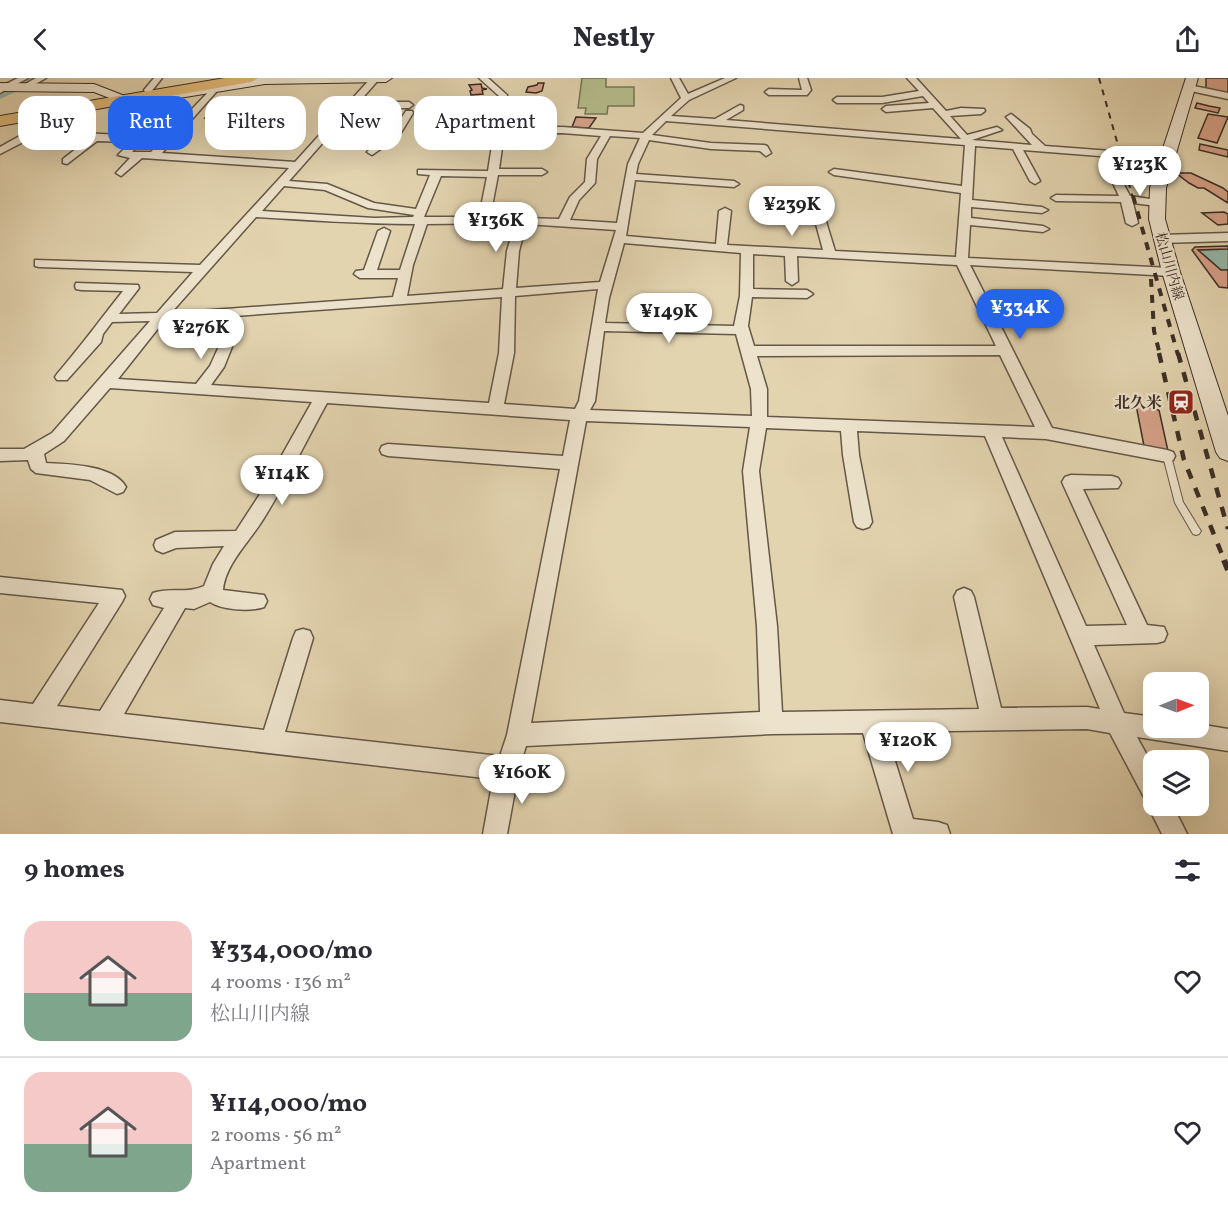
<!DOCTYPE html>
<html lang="en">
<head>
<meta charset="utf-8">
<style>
  body { margin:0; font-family:Vollkorn,"Noto Serif JP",serif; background:#f7f7f7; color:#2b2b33; height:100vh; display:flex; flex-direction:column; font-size:22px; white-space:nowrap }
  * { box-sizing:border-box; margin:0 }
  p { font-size:20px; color:#7c7c81 }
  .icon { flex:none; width:33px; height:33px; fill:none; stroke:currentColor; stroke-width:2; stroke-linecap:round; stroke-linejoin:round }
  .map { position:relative; height:756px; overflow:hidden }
  .sheet { display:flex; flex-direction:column; background:#fff; flex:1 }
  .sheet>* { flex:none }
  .top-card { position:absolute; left:18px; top:18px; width:600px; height:54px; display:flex; gap:12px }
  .needle { width:39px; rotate:89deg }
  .fabs { position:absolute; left:1143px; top:594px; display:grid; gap:12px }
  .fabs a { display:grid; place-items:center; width:66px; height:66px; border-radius:12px; background:#fff; box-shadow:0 6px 24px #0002; font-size:30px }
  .price { position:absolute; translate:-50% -51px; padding:0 14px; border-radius:21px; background:#fff; color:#222; font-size:20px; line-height:39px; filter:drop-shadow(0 2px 3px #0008) }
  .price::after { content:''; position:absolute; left:50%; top:36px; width:18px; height:14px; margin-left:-9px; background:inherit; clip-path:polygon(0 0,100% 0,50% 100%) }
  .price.selected { background:#2563eb; color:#fff }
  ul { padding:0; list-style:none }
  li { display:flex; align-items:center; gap:18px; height:150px; padding:0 24px }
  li+li { border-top:2px solid #e1e1e2 }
  li span { display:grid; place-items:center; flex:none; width:168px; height:120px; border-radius:18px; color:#555 }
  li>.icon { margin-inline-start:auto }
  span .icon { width:72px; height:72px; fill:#fffc; stroke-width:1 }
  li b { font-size:26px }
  h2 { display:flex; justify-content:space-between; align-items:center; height:72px; padding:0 24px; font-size:26px }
  .chip { padding:0 21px; border-radius:18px; background:#fff; box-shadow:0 6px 24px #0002; font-size:21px; line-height:54px }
  .chip.selected { background:#2563eb; color:#fff }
  header { display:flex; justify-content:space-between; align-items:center; height:78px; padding:0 24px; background:#fff; font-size:27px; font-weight:800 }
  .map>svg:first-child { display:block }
  .green { fill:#b4bc8b; stroke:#777558; stroke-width:1.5 }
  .water { fill:#95b8a9; stroke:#718174; stroke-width:1.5 }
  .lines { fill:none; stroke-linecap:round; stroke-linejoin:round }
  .river { fill:#95b8a9; fill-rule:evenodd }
  .building { fill:#d7a189; stroke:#3a2e25; stroke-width:1.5 }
  .lane-casing { stroke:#645848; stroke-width:2 }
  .street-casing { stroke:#645848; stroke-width:3 }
  .secondary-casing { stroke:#3a2e25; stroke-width:2 }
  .highway-casing { stroke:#3a2e25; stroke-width:2 }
  .lane { fill:#ede3cc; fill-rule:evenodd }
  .street { fill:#ede3cc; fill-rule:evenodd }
  .secondary { fill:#ede3cc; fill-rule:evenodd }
  .highway { fill:#e2ba78; fill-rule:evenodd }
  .rail-far3 { stroke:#3a2e25; stroke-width:2; stroke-dasharray:6 6; stroke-linecap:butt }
  .rail-far2 { stroke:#3a2e25; stroke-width:4; stroke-dasharray:8 8; stroke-linecap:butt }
  .rail-far1 { stroke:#3a2e25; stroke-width:4.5; stroke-dasharray:10 10; stroke-linecap:butt }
  .rail { stroke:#3a2e25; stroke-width:6; stroke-dasharray:14 14; stroke-linecap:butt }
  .labels { text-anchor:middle; stroke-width:4.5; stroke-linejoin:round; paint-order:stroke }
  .far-street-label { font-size:14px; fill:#3a2e25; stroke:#ede3cc }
  .poi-label { font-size:16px; font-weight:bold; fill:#3a2e25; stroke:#ede3cc; text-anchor:end }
</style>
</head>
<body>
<header><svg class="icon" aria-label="back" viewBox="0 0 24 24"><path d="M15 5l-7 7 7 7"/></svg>Nestly<svg class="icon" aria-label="share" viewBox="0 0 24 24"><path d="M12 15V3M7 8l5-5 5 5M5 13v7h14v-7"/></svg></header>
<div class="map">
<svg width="1228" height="756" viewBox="0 0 1228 756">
  <rect width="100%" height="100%" fill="#e3d4b0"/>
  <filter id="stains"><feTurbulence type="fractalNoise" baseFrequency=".00333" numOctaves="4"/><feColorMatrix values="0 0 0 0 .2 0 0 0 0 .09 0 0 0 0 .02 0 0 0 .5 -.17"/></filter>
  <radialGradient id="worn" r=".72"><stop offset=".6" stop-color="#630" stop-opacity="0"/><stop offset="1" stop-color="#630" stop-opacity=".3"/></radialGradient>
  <path class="green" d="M 582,0 L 606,0 L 606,9 L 634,9 L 634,28 L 608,28 L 607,36 L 585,36 L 586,30 L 578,30 Z"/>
  <path class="water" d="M 1228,171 L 1228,192 L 1221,192 L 1198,172 Z"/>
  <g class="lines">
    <path class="river" d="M 19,0 L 41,0 L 38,4 L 0,21 L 0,9 Z"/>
  </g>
  <path class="building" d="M 1206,0 L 1228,0 L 1228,15 L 1206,11 Z
    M 538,5 L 544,5 L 542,13 L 536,15 L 526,14 L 528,9 L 537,7 Z
    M 481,6 L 482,10 L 487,11 L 482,12 L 483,16 L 471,17 L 470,13 L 472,12 L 469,7 Z
    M 239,23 L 271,26 L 260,39 L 205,40 L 217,26 L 236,26 Z
    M 1197,25 L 1209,28 L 1220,30 L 1218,35 L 1195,30 Z
    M 492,29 L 494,35 L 491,35 L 491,41 L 475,41 L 476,30 Z
    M 1208,36 L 1228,39 L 1217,65 L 1198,60 Z
    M 535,37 L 550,38 L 547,48 L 531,48 Z
    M 576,39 L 596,40 L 589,50 L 572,49 Z
    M 524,41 L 523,50 L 509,50 L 510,42 Z
    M 1200,66 L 1228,72 L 1228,79 L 1199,72 Z
    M 1176,95 L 1191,95 L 1223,110 L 1228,114 L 1228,125 L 1204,110 L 1198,110 L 1189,105 Z
    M 1224,134 L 1228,136 L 1228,146 L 1218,147 L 1202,135 Z
    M 1228,168 L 1228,171 L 1198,172 L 1221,192 L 1228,192 L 1228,210 L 1219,209 L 1192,172 L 1195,169 Z
    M 1136,327 L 1159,332 L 1168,373 L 1144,368 Z"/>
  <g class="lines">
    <defs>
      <path id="lane" d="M 1167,375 L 1171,378 L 1183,424 L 1199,450 L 1201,453 L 1199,456 L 1196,457 L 1193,456 L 1175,425 L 1163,378 Z"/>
      <path id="street" d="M 18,0 L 28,0 L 0,15 L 0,9 Z
        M 36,0 L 46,0 L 27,11 L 20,9 Z
        M 154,0 L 162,0 L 151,14 L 145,14 L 144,12 Z
        M 371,0 L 380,0 L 359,24 L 409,24 L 413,27 L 409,30 L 354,30 L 339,46 L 396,48 L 406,33 L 412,33 L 413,35 L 399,58 L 372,77 L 367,74 L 369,72 L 393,54 L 334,52 L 289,103 L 327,106 L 374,125 L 416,131 L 430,97 L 418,96 L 418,92 L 488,93 L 498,29 L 439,31 L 435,28 L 439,25 L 498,23 L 499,18 L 479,0 L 488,0 L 507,17 L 505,50 L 562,49 L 643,55 L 681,20 L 671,0 L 679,0 L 688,16 L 725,0 L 736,0 L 689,22 L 671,38 L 715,41 L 740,27 L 743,28 L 743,32 L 726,42 L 961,61 L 933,30 L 886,34 L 882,31 L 886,28 L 929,25 L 923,18 L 882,25 L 837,25 L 833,22 L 837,19 L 882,19 L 919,13 L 907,0 L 916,0 L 946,33 L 961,30 L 984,31 L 985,33 L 981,36 L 950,38 L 967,57 L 997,49 L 1002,52 L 972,62 L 1032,67 L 1008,41 L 1006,39 L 1011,36 L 1030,51 L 1032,56 L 1045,68 L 1138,75 L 1170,81 L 1171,83 L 1166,86 L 1138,81 L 1023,72 L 1040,103 L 1035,106 L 1030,103 L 1013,71 L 975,68 L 972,122 L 1042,129 L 1048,132 L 1042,135 L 971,129 L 971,140 L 1043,148 L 1049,151 L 1043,154 L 970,147 L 968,180 L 1171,190 L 1177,194 L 1171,198 L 970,187 L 1052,350 L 1167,372 L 1173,374 L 1175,378 L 1173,382 L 1167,384 L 1046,361 L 1002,359 L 1086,548 L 1127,547 L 1062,404 L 1065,399 L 1071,397 L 1112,398 L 1118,400 L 1121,405 L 1118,410 L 1083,411 L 1147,547 L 1164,549 L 1167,556 L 1164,563 L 1157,565 L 1094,567 L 1124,635 L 1154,639 L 1154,650 L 1198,650 L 1198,646 L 1228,651 L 1228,673 L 1137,659 L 1154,690 L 1154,728 L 1173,728 L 1187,756 L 1162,756 L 1148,728 L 1149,725 L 1146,723 L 1110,655 L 1087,651 L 886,654 L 913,741 L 938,744 L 947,747 L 950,756 L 893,756 L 863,655 L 772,656 L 526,668 L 519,691 L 507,756 L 483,756 L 493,701 L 0,644 L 0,622 L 33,626 L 99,525 L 0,515 L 0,499 L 122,512 L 125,518 L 122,524 L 57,628 L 100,633 L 164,530 L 153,527 L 150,521 L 153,515 C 170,509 187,516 204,508 L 213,486 L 224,468 L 176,470 L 163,475 L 156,472 L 154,467 L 156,462 L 175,454 L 236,453 L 260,416 L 312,324 L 110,310 L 64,363 L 44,376 L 46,385 C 68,386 114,387 126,409 L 123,414 L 117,416 L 90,402 L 36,395 L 31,391 L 28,382 L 0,383 L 0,371 L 24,371 L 52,355 L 150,243 L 112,244 L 103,256 L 101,264 L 67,302 L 57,302 L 55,299 L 57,296 C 81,268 100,242 123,213 L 81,212 L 76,211 L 75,208 L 76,205 L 138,207 L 139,210 L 119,236 L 157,235 L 193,194 L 39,189 L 35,188 L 35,182 L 200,187 L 289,90 L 142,80 L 121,98 L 116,95 L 130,80 L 118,77 L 131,64 L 97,63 L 67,86 L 63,85 L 63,81 L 86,63 L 35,58 L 0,76 L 0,69 L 77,26 L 81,29 L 80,31 L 46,53 L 139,58 L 144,61 L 132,74 L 151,74 L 214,8 L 217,9 L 217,13 L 162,75 L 295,84 ZM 666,43 L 965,67 L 962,108 L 834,91 L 829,94 L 834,97 L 961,115 L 956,179 L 835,173 L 824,137 L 820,136 L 814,139 L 775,136 L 769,139 L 775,142 L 816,146 L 823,172 L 727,167 L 731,133 L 725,130 L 719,133 L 716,166 L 626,158 L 635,102 L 734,109 L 739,106 L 734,103 L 636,96 L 638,86 L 649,62 L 711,71 L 760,73 L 766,78 L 771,75 L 767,68 L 764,67 L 711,65 L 652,57 ZM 562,55 L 601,58 L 587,81 L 585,104 L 570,119 L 559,141 L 490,139 L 498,97 L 542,97 L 547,94 L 542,91 L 499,91 L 504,56 ZM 610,58 L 640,60 L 628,86 L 617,145 L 570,142 L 579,122 L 595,105 L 597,81 ZM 441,98 L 487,99 L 479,139 L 424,139 ZM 284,108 L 325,112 L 368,130 L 414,137 L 413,139 L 374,140 L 262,133 ZM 256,139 C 309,142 362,146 415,146 L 400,192 L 377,192 L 390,153 L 384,150 L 378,153 L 364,192 L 356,193 L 354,196 L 360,200 L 398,200 L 393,219 L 171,235 ZM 515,145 L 507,173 L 503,211 L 407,218 L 413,187 L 427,146 ZM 526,146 L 616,152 L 600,204 L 516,210 L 519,173 ZM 624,165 L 741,175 L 740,218 L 734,248 L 605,245 L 609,220 ZM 753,176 L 785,178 L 786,203 L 792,207 L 798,203 L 797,178 L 957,187 L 996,268 L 754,268 L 748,248 L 752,219 L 807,220 L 813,216 L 807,212 L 753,211 ZM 598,211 L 579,323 L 575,331 L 504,326 L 514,275 L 515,218 ZM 502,219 L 499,275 L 489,325 L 211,307 L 224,289 L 232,269 L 225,265 L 220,266 L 210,288 L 196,306 L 118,301 L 164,243 ZM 604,253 L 736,256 L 751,311 L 752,338 L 590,332 L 595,323 ZM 1000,277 L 1035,349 L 767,339 L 767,311 L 757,278 ZM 327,325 L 570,342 L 563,378 L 388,366 L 382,368 L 380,372 L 382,376 L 388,378 L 560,391 L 507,657 L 500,678 L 285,654 L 313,560 L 310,553 L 303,551 L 296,553 L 293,560 L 264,652 L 124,636 L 185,530 L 194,531 L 210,524 C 222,532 250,534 264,529 L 267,523 L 264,517 L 223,512 C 225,486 251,462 264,440 C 287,403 306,363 327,325 ZM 586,343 L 750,349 L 743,393 L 757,548 L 760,634 L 531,645 ZM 766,350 L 841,353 L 843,377 L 854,444 L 857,449 L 863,451 L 869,449 L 872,444 L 859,377 L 857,353 L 985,358 L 1100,631 L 1087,629 L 1001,630 L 974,519 L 971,513 L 964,510 L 957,513 L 954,519 L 979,631 L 782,634 L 777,548 L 759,393 Z
        M 799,0 L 807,0 L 811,12 L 807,17 L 769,17 L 765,14 L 769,11 L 802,12 Z
        M 1189,7 L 1228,15 L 1228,21 L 1186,12 L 1185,10 Z
        M 1118,102 L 1122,103 L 1130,118 L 1157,122 L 1162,125 L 1157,128 L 1133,125 L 1138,145 L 1132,148 L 1126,145 L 1121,124 L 1056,123 L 1051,120 L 1056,117 L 1119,118 L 1113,105 Z
        M 1228,155 L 1228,163 L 1161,165 L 1155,161 L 1161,157 Z"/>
      <path id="secondary" d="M 255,0 L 392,0 L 386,4 L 265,6 L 130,28 L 94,14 L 0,13 L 0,5 L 94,6 L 130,20 Z
        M 1186,0 L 1198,0 L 1166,110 L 1165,141 L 1180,194 L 1228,338 L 1228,383 L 1220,380 L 1216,374 L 1162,194 L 1149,141 L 1150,110 Z"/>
      <path id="highway" d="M 225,0 L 258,0 L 251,4 L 0,48 L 0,38 Z"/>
    </defs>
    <use href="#lane" class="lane-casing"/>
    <use href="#street" class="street-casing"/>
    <use href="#secondary" class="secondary-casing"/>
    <use href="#highway" class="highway-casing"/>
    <use href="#lane" class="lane"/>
    <use href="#street" class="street"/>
    <use href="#secondary" class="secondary"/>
    <use href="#highway" class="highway"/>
    <path class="rail-far3" d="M 1099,0 L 1133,120"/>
    <path class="rail-far2" d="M 1133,118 L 1178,277
      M 1151,201 L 1154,253 L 1160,277"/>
    <path class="rail-far1" d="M 1159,275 L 1184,382 L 1225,484
      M 1178,275 L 1228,451"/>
    <path class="rail" d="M 1224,482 L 1228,492"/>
  </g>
  <defs>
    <symbol id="station-square" viewBox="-11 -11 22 22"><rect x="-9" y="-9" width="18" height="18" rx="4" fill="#8f2418" stroke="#ede3cc"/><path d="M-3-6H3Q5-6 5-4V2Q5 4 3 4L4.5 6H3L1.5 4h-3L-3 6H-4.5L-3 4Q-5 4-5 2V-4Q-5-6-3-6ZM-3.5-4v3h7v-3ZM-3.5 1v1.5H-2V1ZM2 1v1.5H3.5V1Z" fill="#fff"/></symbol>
  </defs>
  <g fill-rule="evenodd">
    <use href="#station-square" x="1166" y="309" width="30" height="30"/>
  </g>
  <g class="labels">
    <g class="far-street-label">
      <text transform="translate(1170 188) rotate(74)" y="5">松山川内線</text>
    </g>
    <g class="poi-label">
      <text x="1162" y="330">北久米</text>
    </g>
  </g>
  <rect width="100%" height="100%" filter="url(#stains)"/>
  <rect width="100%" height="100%" fill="url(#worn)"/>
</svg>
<div class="fabs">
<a><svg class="needle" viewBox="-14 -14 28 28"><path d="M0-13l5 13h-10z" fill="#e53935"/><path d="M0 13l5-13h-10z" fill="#7c7c81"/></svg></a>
<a><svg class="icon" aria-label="layers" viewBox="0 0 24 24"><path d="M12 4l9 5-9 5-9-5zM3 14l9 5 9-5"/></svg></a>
</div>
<b class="price" style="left:1140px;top:119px">¥123K</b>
<b class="price" style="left:792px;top:159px">¥239K</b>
<b class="price" style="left:496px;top:175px">¥136K</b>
<b class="price selected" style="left:1020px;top:262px">¥334K</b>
<b class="price" style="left:669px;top:266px">¥149K</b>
<b class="price" style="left:201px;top:282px">¥276K</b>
<b class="price" style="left:282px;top:428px">¥114K</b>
<b class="price" style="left:908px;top:695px">¥120K</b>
<b class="price" style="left:522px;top:727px">¥160K</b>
<div class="top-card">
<a class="chip">Buy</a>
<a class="chip selected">Rent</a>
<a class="chip">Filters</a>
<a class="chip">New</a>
<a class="chip">Apartment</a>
</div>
</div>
<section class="sheet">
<h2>9 homes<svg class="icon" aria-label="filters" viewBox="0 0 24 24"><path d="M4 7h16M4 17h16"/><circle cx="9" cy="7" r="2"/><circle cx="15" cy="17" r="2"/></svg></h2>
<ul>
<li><span style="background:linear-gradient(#f6c9c9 60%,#7fa58c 0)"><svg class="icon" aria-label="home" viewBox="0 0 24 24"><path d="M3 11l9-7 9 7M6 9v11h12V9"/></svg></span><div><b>¥334,000/mo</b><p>4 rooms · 136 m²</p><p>松山川内線</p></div><svg class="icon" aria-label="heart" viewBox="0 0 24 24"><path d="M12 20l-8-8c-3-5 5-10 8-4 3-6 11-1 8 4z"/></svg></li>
<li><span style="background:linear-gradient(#f6c9c9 60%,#7fa58c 0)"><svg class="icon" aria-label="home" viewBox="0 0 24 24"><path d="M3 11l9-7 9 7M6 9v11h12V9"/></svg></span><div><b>¥114,000/mo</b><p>2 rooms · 56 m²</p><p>Apartment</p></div><svg class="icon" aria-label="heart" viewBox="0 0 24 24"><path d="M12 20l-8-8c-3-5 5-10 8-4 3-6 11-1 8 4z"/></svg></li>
</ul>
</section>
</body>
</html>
